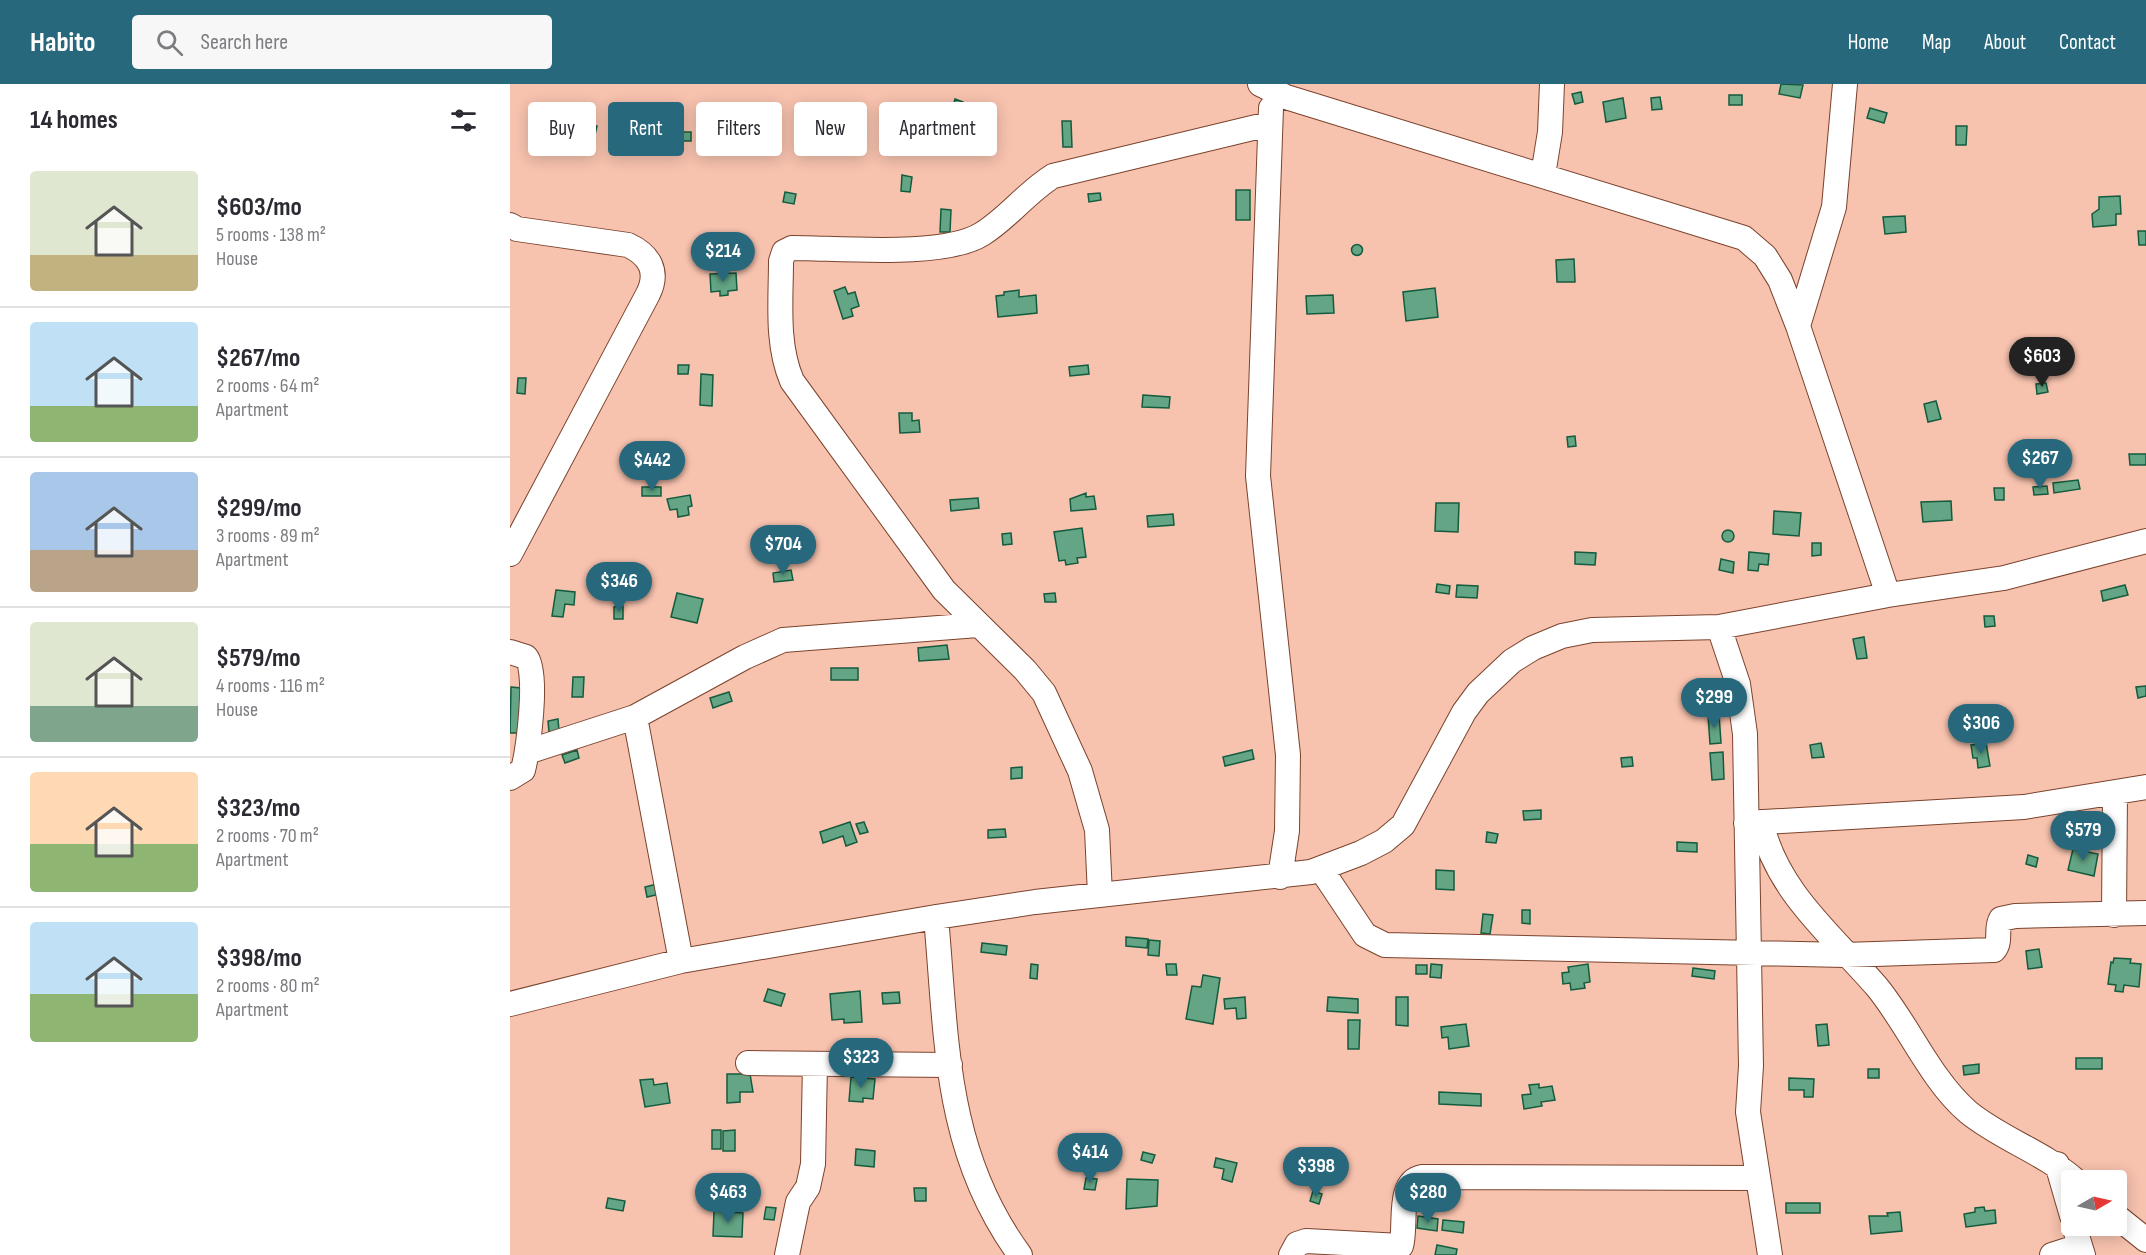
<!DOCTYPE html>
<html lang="en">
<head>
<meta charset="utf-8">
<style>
  body { margin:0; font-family:"Sofia Sans Condensed",sans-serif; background:#f7f7f7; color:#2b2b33; height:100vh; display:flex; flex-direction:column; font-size:22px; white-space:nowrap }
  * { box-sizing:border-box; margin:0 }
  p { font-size:20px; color:#7c7c81 }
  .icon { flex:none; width:33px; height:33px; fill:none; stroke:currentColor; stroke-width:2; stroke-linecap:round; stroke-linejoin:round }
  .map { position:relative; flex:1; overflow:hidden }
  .sheet { display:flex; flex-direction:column; background:#fff; width:510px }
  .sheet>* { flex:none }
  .hud { position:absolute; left:18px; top:18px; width:570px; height:54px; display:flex; gap:12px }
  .needle { width:39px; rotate:81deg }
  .controls { position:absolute; left:1551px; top:1086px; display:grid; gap:12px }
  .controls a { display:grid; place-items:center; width:66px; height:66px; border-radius:6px; background:#fff; box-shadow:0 3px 15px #0003; font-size:30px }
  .price { position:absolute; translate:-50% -51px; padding:0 14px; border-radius:21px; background:#27687c; color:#fff; font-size:20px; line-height:39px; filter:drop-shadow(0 2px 3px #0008) }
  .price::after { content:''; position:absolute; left:50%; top:36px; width:18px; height:14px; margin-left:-9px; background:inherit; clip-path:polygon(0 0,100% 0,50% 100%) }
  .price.active { background:#222; color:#fff }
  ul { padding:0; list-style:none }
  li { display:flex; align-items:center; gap:18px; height:150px; padding:0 30px }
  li+li { border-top:2px solid #e1e1e2 }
  li span { display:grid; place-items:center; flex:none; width:168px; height:120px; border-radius:6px; color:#555 }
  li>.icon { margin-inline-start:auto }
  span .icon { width:72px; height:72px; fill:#fffc; stroke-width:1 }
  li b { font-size:26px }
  h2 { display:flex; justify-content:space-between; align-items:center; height:72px; padding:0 30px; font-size:26px }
  .tag { padding:0 21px; border-radius:6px; background:#fff; box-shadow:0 3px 15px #0003; font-size:21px; line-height:54px }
  .tag.active { background:#27687c; color:#fff }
  header { display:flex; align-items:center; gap:36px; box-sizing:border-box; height:84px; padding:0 30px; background:#27687c; color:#fff }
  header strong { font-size:28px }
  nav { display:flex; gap:33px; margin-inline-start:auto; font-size:21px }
  .search { width:420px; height:54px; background:#f7f7f7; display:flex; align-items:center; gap:15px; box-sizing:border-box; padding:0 21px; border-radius:6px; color:#7c7c81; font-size:22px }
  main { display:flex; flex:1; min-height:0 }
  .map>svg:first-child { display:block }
  .building { fill:#63a584; stroke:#145c3f; stroke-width:1.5 }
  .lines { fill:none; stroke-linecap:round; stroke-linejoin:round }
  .minor-casing { stroke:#7b432d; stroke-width:26 }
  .minor { stroke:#fff; stroke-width:24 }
</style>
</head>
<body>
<header>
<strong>Habito</strong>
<div class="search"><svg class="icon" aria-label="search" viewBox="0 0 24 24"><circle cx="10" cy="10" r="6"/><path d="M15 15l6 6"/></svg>Search here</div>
<nav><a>Home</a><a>Map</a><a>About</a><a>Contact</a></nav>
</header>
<main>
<section class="sheet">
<h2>14 homes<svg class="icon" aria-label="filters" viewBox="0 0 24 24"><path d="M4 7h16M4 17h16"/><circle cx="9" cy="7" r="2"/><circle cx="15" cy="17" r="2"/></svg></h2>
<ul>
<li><span style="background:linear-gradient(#dfe7d0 70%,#c2b280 0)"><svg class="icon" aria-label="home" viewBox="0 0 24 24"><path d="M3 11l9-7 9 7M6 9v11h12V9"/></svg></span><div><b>$603/mo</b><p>5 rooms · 138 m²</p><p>House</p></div></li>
<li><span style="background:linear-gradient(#bfe0f5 70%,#8fb573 0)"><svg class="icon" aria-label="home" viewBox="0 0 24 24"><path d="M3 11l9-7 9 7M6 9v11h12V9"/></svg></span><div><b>$267/mo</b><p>2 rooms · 64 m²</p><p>Apartment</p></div></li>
<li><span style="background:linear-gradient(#a9c7e8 65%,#b9a48a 0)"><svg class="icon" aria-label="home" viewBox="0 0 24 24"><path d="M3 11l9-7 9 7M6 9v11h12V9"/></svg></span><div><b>$299/mo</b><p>3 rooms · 89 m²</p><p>Apartment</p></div></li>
<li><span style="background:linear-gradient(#dfe7d0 70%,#7fa58c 0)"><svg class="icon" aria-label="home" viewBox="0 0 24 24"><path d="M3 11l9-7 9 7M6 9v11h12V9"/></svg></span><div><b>$579/mo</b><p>4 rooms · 116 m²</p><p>House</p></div></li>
<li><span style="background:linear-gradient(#ffd9b3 60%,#8fb573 0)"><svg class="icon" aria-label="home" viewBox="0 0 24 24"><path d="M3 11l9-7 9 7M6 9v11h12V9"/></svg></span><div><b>$323/mo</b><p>2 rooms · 70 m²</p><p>Apartment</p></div></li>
<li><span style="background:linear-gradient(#bfe0f5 60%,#8fb573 0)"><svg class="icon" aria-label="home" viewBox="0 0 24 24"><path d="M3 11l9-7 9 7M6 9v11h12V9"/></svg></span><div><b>$398/mo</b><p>2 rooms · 80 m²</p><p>Apartment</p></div></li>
</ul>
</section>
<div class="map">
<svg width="1636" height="1171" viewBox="0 0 1636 1171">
  <rect width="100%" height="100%" fill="#f7c2ae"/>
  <path class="building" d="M 1271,0 L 1293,1 L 1290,14 L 1269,10 Z
    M 1071,8 L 1073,18 L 1065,20 L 1062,10 Z
    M 1219,11 L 1232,11 L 1232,21 L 1219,21 Z
    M 1150,13 L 1152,25 L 1142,26 L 1141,14 Z
    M 1113,14 L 1116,34 L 1096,38 L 1093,18 Z
    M 445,15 L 453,18 L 449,32 L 441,30 Z
    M 1360,24 L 1377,29 L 1374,39 L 1357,34 Z
    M 552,37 L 561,37 L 562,63 L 553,63 Z
    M 70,38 L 87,42 L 85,51 L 67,47 Z
    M 1446,42 L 1457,42 L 1456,61 L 1446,61 Z
    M 169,48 L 181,48 L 181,57 L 169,57 Z
    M 392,91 L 402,93 L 400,108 L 391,107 Z
    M 726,106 L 740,106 L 740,136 L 726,136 Z
    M 275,108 L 286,110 L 284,120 L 273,118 Z
    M 590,109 L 591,116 L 579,118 L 578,110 Z
    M 1610,112 L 1611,130 L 1606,130 L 1606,141 L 1583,143 L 1582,130 L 1589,125 L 1589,113 Z
    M 431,125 L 441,126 L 440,148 L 430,148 Z
    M 1395,132 L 1396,148 L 1375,150 L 1373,133 Z
    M 1628,147 L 1636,147 L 1636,161 L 1629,161 Z
    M841.5 166a5.5 5.5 0 1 1 11 0a5.5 5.5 0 1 1-11 0Z
    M 1064,175 L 1065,198 L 1047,198 L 1046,176 Z
    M 226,189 L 227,206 L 218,207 L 218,211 L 210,212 L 210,207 L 201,208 L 200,190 Z
    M 335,203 L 338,210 L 345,208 L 349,222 L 341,225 L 343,232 L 333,235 L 324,207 Z
    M 925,204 L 928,233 L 896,237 L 893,208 Z
    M 509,206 L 509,213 L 526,211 L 527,229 L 488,233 L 486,212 L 494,211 L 494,208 Z
    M 823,211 L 824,229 L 797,230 L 796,212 Z
    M 168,281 L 179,281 L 178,290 L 168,290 Z
    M 578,281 L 579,290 L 560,292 L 559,283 Z
    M 191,290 L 203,291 L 202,322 L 190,321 Z
    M 8,294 L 16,294 L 15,310 L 7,309 Z
    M 1536,299 L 1538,308 L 1527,310 L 1526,300 Z
    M 633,311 L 660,313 L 659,324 L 632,323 Z
    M 1426,317 L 1431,335 L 1418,338 L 1414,320 Z
    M 389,329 L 402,329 L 402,337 L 409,336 L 410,348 L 390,349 Z
    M 1065,352 L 1066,362 L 1058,363 L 1057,353 Z
    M 1619,370 L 1636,370 L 1636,381 L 1620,381 Z
    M 1568,396 L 1570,405 L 1544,409 L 1543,399 Z
    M 1537,402 L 1538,410 L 1524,411 L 1523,403 Z
    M 132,403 L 151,403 L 151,412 L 132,412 Z
    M 1484,404 L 1494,404 L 1494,416 L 1485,416 Z
    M 576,409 L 576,413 L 584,412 L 586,425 L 561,427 L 560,415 Z
    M 180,411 L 182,422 L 178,423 L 179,431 L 168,433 L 167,425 L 160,426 L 157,415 Z
    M 468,414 L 469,424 L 441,427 L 440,416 Z
    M 1441,417 L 1442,436 L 1413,438 L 1411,418 Z
    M 926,419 L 949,419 L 948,448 L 925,447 Z
    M 1264,427 L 1291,429 L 1289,452 L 1263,450 Z
    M 663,430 L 664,441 L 638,443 L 637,432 Z
    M 572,444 L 576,473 L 567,474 L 568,479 L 556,481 L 555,476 L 549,477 L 544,448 Z
    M1212 452a6 6 0 1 1 12 0a6 6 0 1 1-12 0Z
    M 501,449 L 502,460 L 493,461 L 492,450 Z
    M 1302,459 L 1311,459 L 1311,471 L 1302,472 Z
    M 1065,468 L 1086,469 L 1085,481 L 1065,480 Z
    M 1239,468 L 1259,470 L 1258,481 L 1249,480 L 1248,487 L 1238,486 Z
    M 1211,475 L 1224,478 L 1223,489 L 1209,486 Z
    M 281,486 L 283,496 L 264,498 L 263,489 Z
    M 927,500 L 940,502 L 939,510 L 926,508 Z
    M 947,501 L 968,502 L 967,514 L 946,513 Z
    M 1615,501 L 1618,511 L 1593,517 L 1591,507 Z
    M 46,506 L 65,508 L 64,521 L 55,520 L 53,533 L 42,532 Z
    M 167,509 L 193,515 L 187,539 L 161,533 Z
    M 545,509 L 546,518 L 535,518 L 534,510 Z
    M 113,522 L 113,535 L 104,535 L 104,523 Z
    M 1474,532 L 1484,532 L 1485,542 L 1475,543 Z
    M 1354,553 L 1357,574 L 1347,575 L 1343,555 Z
    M 437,561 L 439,575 L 409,577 L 408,564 Z
    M 321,584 L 348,584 L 348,596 L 321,596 Z
    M 63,593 L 74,593 L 73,613 L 62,613 Z
    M 1636,602 L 1636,612 L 1628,614 L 1626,603 Z
    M 1,603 L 11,604 L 8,649 L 0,649 Z
    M 219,608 L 222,617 L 203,624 L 200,614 Z
    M 1209,630 L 1211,659 L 1200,660 L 1198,631 Z
    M 48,635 L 49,647 L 39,648 L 38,637 Z
    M 1311,659 L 1314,673 L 1302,674 L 1300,661 Z
    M 1476,659 L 1480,682 L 1468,684 L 1467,674 L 1463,674 L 1461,661 Z
    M 67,666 L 69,674 L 55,679 L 52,671 Z
    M 742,666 L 744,675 L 715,682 L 713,673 Z
    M 1213,668 L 1214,695 L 1202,696 L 1200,669 Z
    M 1122,673 L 1123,682 L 1112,683 L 1111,674 Z
    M 512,683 L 512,694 L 501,695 L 501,684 Z
    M 1031,726 L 1031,735 L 1014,736 L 1013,727 Z
    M 340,738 L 347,758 L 336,762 L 333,752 L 313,759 L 310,748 Z
    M 354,738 L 358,748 L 350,750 L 346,740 Z
    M 495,745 L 496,753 L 478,754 L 478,746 Z
    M 977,748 L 988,750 L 986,759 L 976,758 Z
    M 1167,758 L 1187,759 L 1187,768 L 1167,767 Z
    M 1563,765 L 1588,770 L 1584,792 L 1558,786 Z
    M 1518,771 L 1528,774 L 1526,783 L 1516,780 Z
    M 926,786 L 944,787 L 944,806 L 926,805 Z
    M 147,800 L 150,810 L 137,813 L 135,803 Z
    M 1012,826 L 1020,826 L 1020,840 L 1012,839 Z
    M 973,830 L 983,831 L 980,850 L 971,849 Z
    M 616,853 L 638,855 L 637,864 L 616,862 Z
    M 639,856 L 650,857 L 649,872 L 638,871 Z
    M 472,859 L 497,862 L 496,871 L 471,868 Z
    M 1529,865 L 1532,883 L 1518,885 L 1516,867 Z
    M 1604,874 L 1621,875 L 1620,879 L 1631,880 L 1629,903 L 1614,901 L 1613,908 L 1605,907 L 1606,901 L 1598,900 L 1601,878 L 1603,879 Z
    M 521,880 L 528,881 L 527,895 L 520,894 Z
    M 656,880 L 666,880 L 667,891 L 657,891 Z
    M 921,880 L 932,881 L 931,894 L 920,893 Z
    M 1078,880 L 1080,898 L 1074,899 L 1075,904 L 1061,906 L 1060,899 L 1053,900 L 1052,889 L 1059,888 L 1058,883 Z
    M 906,881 L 917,881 L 917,890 L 906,890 Z
    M 1183,884 L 1205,887 L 1204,895 L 1182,892 Z
    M 693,891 L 710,894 L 703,940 L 676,935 L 682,902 L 691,903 Z
    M 258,905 L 275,910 L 271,922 L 254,917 Z
    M 350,907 L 352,938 L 334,939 L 334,935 L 322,936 L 320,910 Z
    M 389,908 L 390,919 L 373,920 L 372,909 Z
    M 735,913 L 736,934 L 727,935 L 726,924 L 715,925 L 714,915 Z
    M 818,913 L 848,915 L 848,929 L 817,927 Z
    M 886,913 L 898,913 L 898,942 L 886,941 Z
    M 838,936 L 850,936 L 849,965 L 838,965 Z
    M 956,940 L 959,962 L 939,965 L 938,953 L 932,954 L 931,943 Z
    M 1317,940 L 1319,961 L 1308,962 L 1306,941 Z
    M 1566,974 L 1592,974 L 1592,985 L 1566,985 Z
    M 1469,980 L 1469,989 L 1454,991 L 1453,982 Z
    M 1358,985 L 1369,985 L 1369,994 L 1358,994 Z
    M 217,990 L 240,990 L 243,1008 L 230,1008 L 230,1018 L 217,1019 Z
    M 341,993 L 365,995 L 363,1015 L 353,1014 L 353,1018 L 339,1017 Z
    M 1279,994 L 1304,995 L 1303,1013 L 1294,1013 L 1294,1006 L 1279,1006 Z
    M 143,995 L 144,1001 L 157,999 L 160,1019 L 135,1023 L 130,996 Z
    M 1029,1000 L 1029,1004 L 1042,1002 L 1045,1016 L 1031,1018 L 1032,1022 L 1014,1025 L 1012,1011 L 1021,1010 L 1019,1001 Z
    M 929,1008 L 971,1010 L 971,1022 L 929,1020 Z
    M 202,1046 L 211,1046 L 211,1065 L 202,1065 Z
    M 225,1046 L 225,1067 L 213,1067 L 213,1047 Z
    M 346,1065 L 365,1067 L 364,1083 L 345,1081 Z
    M 633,1068 L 645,1071 L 642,1079 L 631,1076 Z
    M 706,1074 L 727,1079 L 722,1098 L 712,1095 L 714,1085 L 704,1083 Z
    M 576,1094 L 587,1095 L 585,1106 L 574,1105 Z
    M 617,1095 L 648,1096 L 647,1122 L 616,1125 Z
    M 404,1104 L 416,1104 L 416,1117 L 405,1117 Z
    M 803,1107 L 812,1110 L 809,1120 L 800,1117 Z
    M 98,1114 L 115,1117 L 113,1127 L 96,1124 Z
    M 1276,1119 L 1310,1119 L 1310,1129 L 1276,1129 Z
    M 256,1123 L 266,1124 L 264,1136 L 254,1135 Z
    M 1474,1123 L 1475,1127 L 1485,1126 L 1486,1139 L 1456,1143 L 1454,1130 L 1465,1128 L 1465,1124 Z
    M 204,1127 L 233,1129 L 232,1153 L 203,1152 Z
    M 1390,1128 L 1392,1147 L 1361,1150 L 1359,1132 L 1378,1132 L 1377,1129 Z
    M 908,1132 L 928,1135 L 927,1147 L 907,1144 Z
    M 933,1136 L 954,1138 L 953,1149 L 932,1146 Z
    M 927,1161 L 947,1165 L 946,1171 L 925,1171 Z"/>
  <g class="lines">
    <defs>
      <path id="minor" d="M 761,24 L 748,392 L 778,671 L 777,747 L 770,793
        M 1033,91 L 1040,48 L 1042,0
        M 0,141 L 7,145 L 118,161 C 140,171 149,188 138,210 L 0,470
        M 1288,242 L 1324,123 L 1335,0
        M 1378,511 L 1494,494 L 1636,457
        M 1209,543 L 1228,600 L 1235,650 L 1241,982 L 1238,1028 L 1260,1171
        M 0,568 L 16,573 C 29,588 18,666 13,686 L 0,694
        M 125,633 L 171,877
        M 17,668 L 125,633 L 235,573 L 273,556 L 468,541
        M 1251,738 C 1267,808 1322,851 1367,903 C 1399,942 1420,995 1458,1028 C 1491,1055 1533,1068 1565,1096
        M 1236,739 L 1514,723 L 1636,703
        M 811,785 L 855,851 L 875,861 L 1335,871 L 1484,866 C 1492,857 1485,845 1491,835 L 1505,832 L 1636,829
        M 590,811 L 587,746 L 570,687 L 534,609 L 515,586 L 434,506 L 282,297 C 266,260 271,216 271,177 L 274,168 L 282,164 C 329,164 434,174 472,150 C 498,134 517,108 543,92 L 759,40
        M 1604,831 L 1605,710
        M 426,833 C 437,955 434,1068 510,1171
        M 0,920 L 171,877 L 426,833 L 525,818 L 801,788 L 851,769 L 874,757 L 893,741 L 954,628 L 968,609 L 1002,577 L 1023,564 L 1052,552 L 1082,546 L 1209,543 L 1378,511 L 1288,242 L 1270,196 L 1255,172 L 1234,154 L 776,13 L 750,0
        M 238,979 L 440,981
        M 1547,1080 L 1562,1132
        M 1606,1132 L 1636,1156
        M 1564,1142 L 1573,1171
        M 277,1171 L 288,1118 L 298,1103 L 303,1080 L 305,980
        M 781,1171 L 787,1160 L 796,1157 L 891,1162 C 897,1144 886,1098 912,1093 L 1247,1094
        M 1542,1171 L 1570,1162"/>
    </defs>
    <use href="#minor" class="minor-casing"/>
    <use href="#minor" class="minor"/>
  </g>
</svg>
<div class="controls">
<a><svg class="needle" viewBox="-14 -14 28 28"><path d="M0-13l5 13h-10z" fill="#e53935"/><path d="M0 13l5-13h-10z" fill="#7c7c81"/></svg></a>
</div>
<b class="price" style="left:213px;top:199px">$214</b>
<b class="price active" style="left:1532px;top:304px">$603</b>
<b class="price" style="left:1530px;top:406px">$267</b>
<b class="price" style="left:142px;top:408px">$442</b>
<b class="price" style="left:273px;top:492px">$704</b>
<b class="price" style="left:109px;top:529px">$346</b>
<b class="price" style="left:1204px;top:645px">$299</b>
<b class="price" style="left:1471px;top:671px">$306</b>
<b class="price" style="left:1573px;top:778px">$579</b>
<b class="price" style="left:351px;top:1005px">$323</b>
<b class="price" style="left:580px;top:1100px">$414</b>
<b class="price" style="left:806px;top:1114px">$398</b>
<b class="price" style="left:218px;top:1140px">$463</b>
<b class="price" style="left:918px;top:1140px">$280</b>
<div class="hud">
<a class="tag">Buy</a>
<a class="tag active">Rent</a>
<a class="tag">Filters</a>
<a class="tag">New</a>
<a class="tag">Apartment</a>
</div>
</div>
</main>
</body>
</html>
